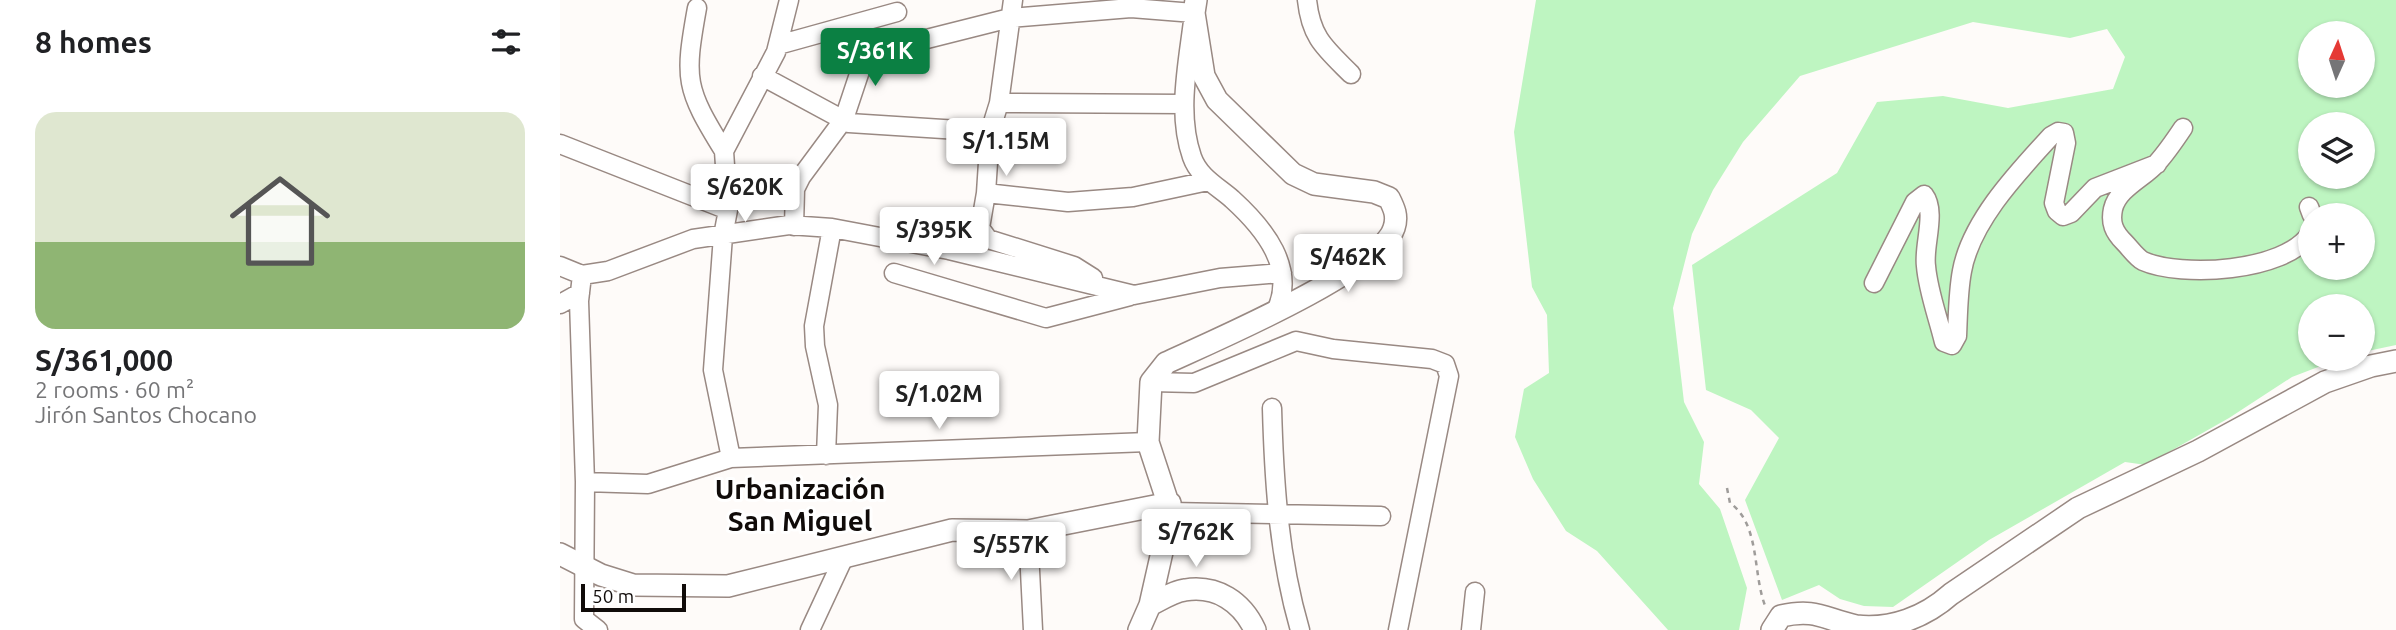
<!DOCTYPE html>
<html lang="en">
<head>
<meta charset="utf-8">
<style>
  body { margin:0; font-family:Ubuntu,sans-serif; background:#f2f2f2; color:#202124; height:100vh; display:flex; flex-direction:column; font-size:26px; white-space:nowrap }
  * { box-sizing:border-box; margin:0 }
  p { font-size:23px; color:#757577 }
  .icon { flex:none; width:38px; height:38px; fill:none; stroke:currentColor; stroke-width:2; stroke-linecap:round; stroke-linejoin:round }
  .map { position:relative; flex:1; overflow:hidden }
  .drawer { display:flex; flex-direction:column; background:#fff; width:560px }
  .drawer>* { flex:none }
  .needle { width:46px; rotate:3deg }
  .controls { position:absolute; left:1738px; top:21px; display:grid; gap:14px }
  .controls a { display:grid; place-items:center; width:77px; height:77px; border-radius:50%; background:#fff; box-shadow:0 2px 5px #0004; font-size:35px }
  .scale { position:absolute; left:21px; bottom:18px; width:105px; box-sizing:border-box; padding-left:7px; border:4px solid #100b09; border-top:0; font-size:19px; line-height:24px; white-space:nowrap; color:#100b09; -webkit-text-stroke:5px #fff; paint-order:stroke }
  .price { position:absolute; translate:-50% -60px; padding:0 16px; border-radius:7px; background:#fff; color:#222; font-size:23px; line-height:46px; filter:drop-shadow(0 2px 4px #0008) }
  .price::after { content:''; position:absolute; left:50%; top:42px; width:21px; height:16px; margin-left:-10px; background:inherit; clip-path:polygon(0 0,100% 0,50% 100%) }
  .price.current { background:#0b8043; color:#fff }
  ul { padding:0; list-style:none }
  li { display:grid; align-content:center; gap:14px; height:371px; padding:0 35px }
  li span { display:grid; place-items:center; height:217px; border-radius:21px; color:#555 }
  li>.icon { margin-inline-start:auto }
  span .icon { width:126px; height:126px; fill:#fffc; stroke-width:1 }
  li b { font-size:30px }
  h2 { display:flex; justify-content:space-between; align-items:center; height:84px; padding:0 35px; font-size:30px }
  main { display:flex; flex:1; min-height:0 }
  .map>svg:first-child { display:block }
  .green { fill:#bef5c1; fill-rule:evenodd }
  .lines { fill:none; stroke-linecap:round; stroke-linejoin:round }
  .minor-casing { stroke:#998983; stroke-width:21 }
  .major-casing { stroke:#998983; stroke-width:24 }
  .path { stroke:#9f9c9a; stroke-width:2.5; stroke-dasharray:5 5; stroke-linecap:butt }
  .minor { stroke:#fff; stroke-width:18 }
  .major { stroke:#fff; stroke-width:21 }
  .labels { text-anchor:middle; stroke-width:6; stroke-linejoin:round; paint-order:stroke }
  .quarter-label { font-size:28px; font-weight:bold; fill:#100b09; stroke:#fff }
</style>
</head>
<body>
<main>
<section class="drawer">
<h2>8 homes<svg class="icon" aria-label="filters" viewBox="0 0 24 24"><path d="M4 7h16M4 17h16"/><circle cx="9" cy="7" r="2"/><circle cx="15" cy="17" r="2"/></svg></h2>
<ul>
<li><span style="background:linear-gradient(#dfe7d0 60%,#8fb573 0)"><svg class="icon" aria-label="home" viewBox="0 0 24 24"><path d="M3 11l9-7 9 7M6 9v11h12V9"/></svg></span><div><b>S/361,000</b><p>2 rooms · 60 m²</p><p>Jirón Santos Chocano</p></div></li>
</ul>
</section>
<div class="map">
<svg width="1836" height="630" viewBox="0 0 1836 630">
  <rect width="100%" height="100%" fill="#fefbf9"/>
  <path class="green" d="M 976,0 L 1836,0 L 1836,345 L 1803,352 L 1802,306 L 1750,306 L 1750,359 L 1779,359 L 1732,377 L 1669,418 L 1586,465 L 1565,462 L 1429,540 L 1333,607 L 1304,606 L 1280,599 L 1259,585 L 1222,600 L 1185,500 L 1219,438 L 1191,410 L 1146,390 L 1132,265 L 1277,173 L 1317,102 L 1383,96 L 1448,108 L 1553,89 L 1565,57 L 1547,29 L 1510,38 L 1413,22 L 1240,76 L 1183,142 L 1153,190 L 1132,234 L 1113,308 L 1124,402 L 1144,442 L 1139,484 L 1160,509 L 1187,588 L 1179,630 L 1108,630 L 1037,551 L 1006,531 L 973,479 L 955,437 L 964,389 L 989,373 L 987,315 L 972,287 L 954,132 ZM 1750,33 L 1802,33 L 1802,86 L 1750,86 ZM 1750,124 L 1802,124 L 1802,177 L 1750,177 ZM 1750,215 L 1802,215 L 1802,268 L 1750,268 Z"/>
  <g class="lines">
    <defs>
      <path id="minor" d="M 453,0 L 439,103 L 430,132 L 426,193 L 420,228 L 428,239 L 514,266 L 533,278
        M 747,0 C 751,38 765,48 791,74
        M 137,8 C 124,80 125,88 164,151
        M 218,45 L 337,12
        M 202,76 L 289,123 L 430,132
        M 439,103 L 624,104
        M 1623,128 C 1615,140 1607,152 1597,163 C 1584,178 1558,188 1553,209 C 1550,223 1554,232 1564,242 C 1570,248 1576,257 1583,261 C 1621,278 1725,272 1750,234
        M 0,144 L 168,210
        M 426,193 L 508,202 L 573,197 L 648,181
        M 1749,207 L 1752,215
        M 350,220 L 420,228
        M 234,226 L 235,189 L 241,177 L 284,119 L 302,65 L 319,51 L 450,18 L 571,8 L 634,13 C 629,59 616,112 632,157 C 639,177 657,186 672,199 C 704,228 738,269 715,313
        M 0,266 L 22,275 L 48,271 L 133,239 L 229,225 L 272,228 L 389,250 L 574,295 L 660,278 L 722,273
        M 334,273 L 486,318 L 570,296
        M 22,275 L 19,301 L 25,482 L 24,619 L 38,630
        M 1314,283 L 1355,202 L 1364,195 C 1377,212 1363,246 1366,266 C 1368,291 1378,317 1384,342 L 1392,345 L 1397,336 C 1398,315 1398,292 1402,271 C 1411,221 1458,172 1491,136 L 1498,132 L 1504,133 L 1506,143 L 1494,203 L 1497,211 L 1503,216 L 1511,213 L 1535,188 L 1597,164
        M 0,304 L 20,293
        M 591,382 L 634,383 L 736,341 L 773,349 L 872,359 L 885,364 L 889,376 L 838,630
        M 712,408 C 714,483 719,558 740,630
        M 266,455 L 268,405 L 255,346 L 254,326 L 272,228
        M 171,458 L 153,370 L 163,236 L 168,210 L 164,151 L 216,52 L 229,0
        M 25,482 L 88,484 L 171,458 L 588,442
        M 611,512 L 821,516
        M 468,531 L 473,630
        M 250,630 L 284,557
        M 911,630 L 915,592"/>
      <path id="major" d="M 0,554 L 41,575 L 73,585 L 168,586 L 392,530 L 468,531 L 610,503
        M 590,605 L 611,512 L 588,442 L 591,382 L 606,363 C 649,343 821,270 834,228 C 838,216 834,208 829,198 L 814,192 L 754,184 L 733,174 L 657,100 L 644,76 L 634,13 L 636,0
        M 579,630 L 590,605 C 600,600 614,591 625,590 C 657,585 682,602 695,630
        M 1212,630 L 1221,616 C 1256,608 1264,619 1296,626 C 1332,630 1365,617 1391,594 L 1518,508 L 1638,451 L 1765,382 L 1811,366 L 1836,361"/>
    </defs>
    <use href="#minor" class="minor-casing"/>
    <use href="#major" class="major-casing"/>
    <path class="path" d="M 1167,488 L 1170,503 C 1201,525 1192,575 1206,608"/>
    <use href="#minor" class="minor"/>
    <use href="#major" class="major"/>
  </g>
  <g class="labels">
    <g class="quarter-label">
      <text x="240" y="499">Urbanización<tspan x="240" dy="32">San Miguel</tspan></text>
    </g>
  </g>
</svg>
<div class="controls">
<a><svg class="needle" viewBox="-14 -14 28 28"><path d="M0-13l5 13h-10z" fill="#e53935"/><path d="M0 13l5-13h-10z" fill="#757577"/></svg></a>
<a><svg class="icon" aria-label="layers" viewBox="0 0 24 24"><path d="M12 4l9 5-9 5-9-5zM3 14l9 5 9-5"/></svg></a>
<a>+</a>
<a>−</a>
</div>
<div class="scale">50 m</div>
<b class="price current" style="left:315px;top:88px">S/361K</b>
<b class="price" style="left:446px;top:178px">S/1.15M</b>
<b class="price" style="left:185px;top:224px">S/620K</b>
<b class="price" style="left:374px;top:267px">S/395K</b>
<b class="price" style="left:788px;top:294px">S/462K</b>
<b class="price" style="left:379px;top:431px">S/1.02M</b>
<b class="price" style="left:636px;top:569px">S/762K</b>
<b class="price" style="left:451px;top:582px">S/557K</b>
</div>
</main>
</body>
</html>
